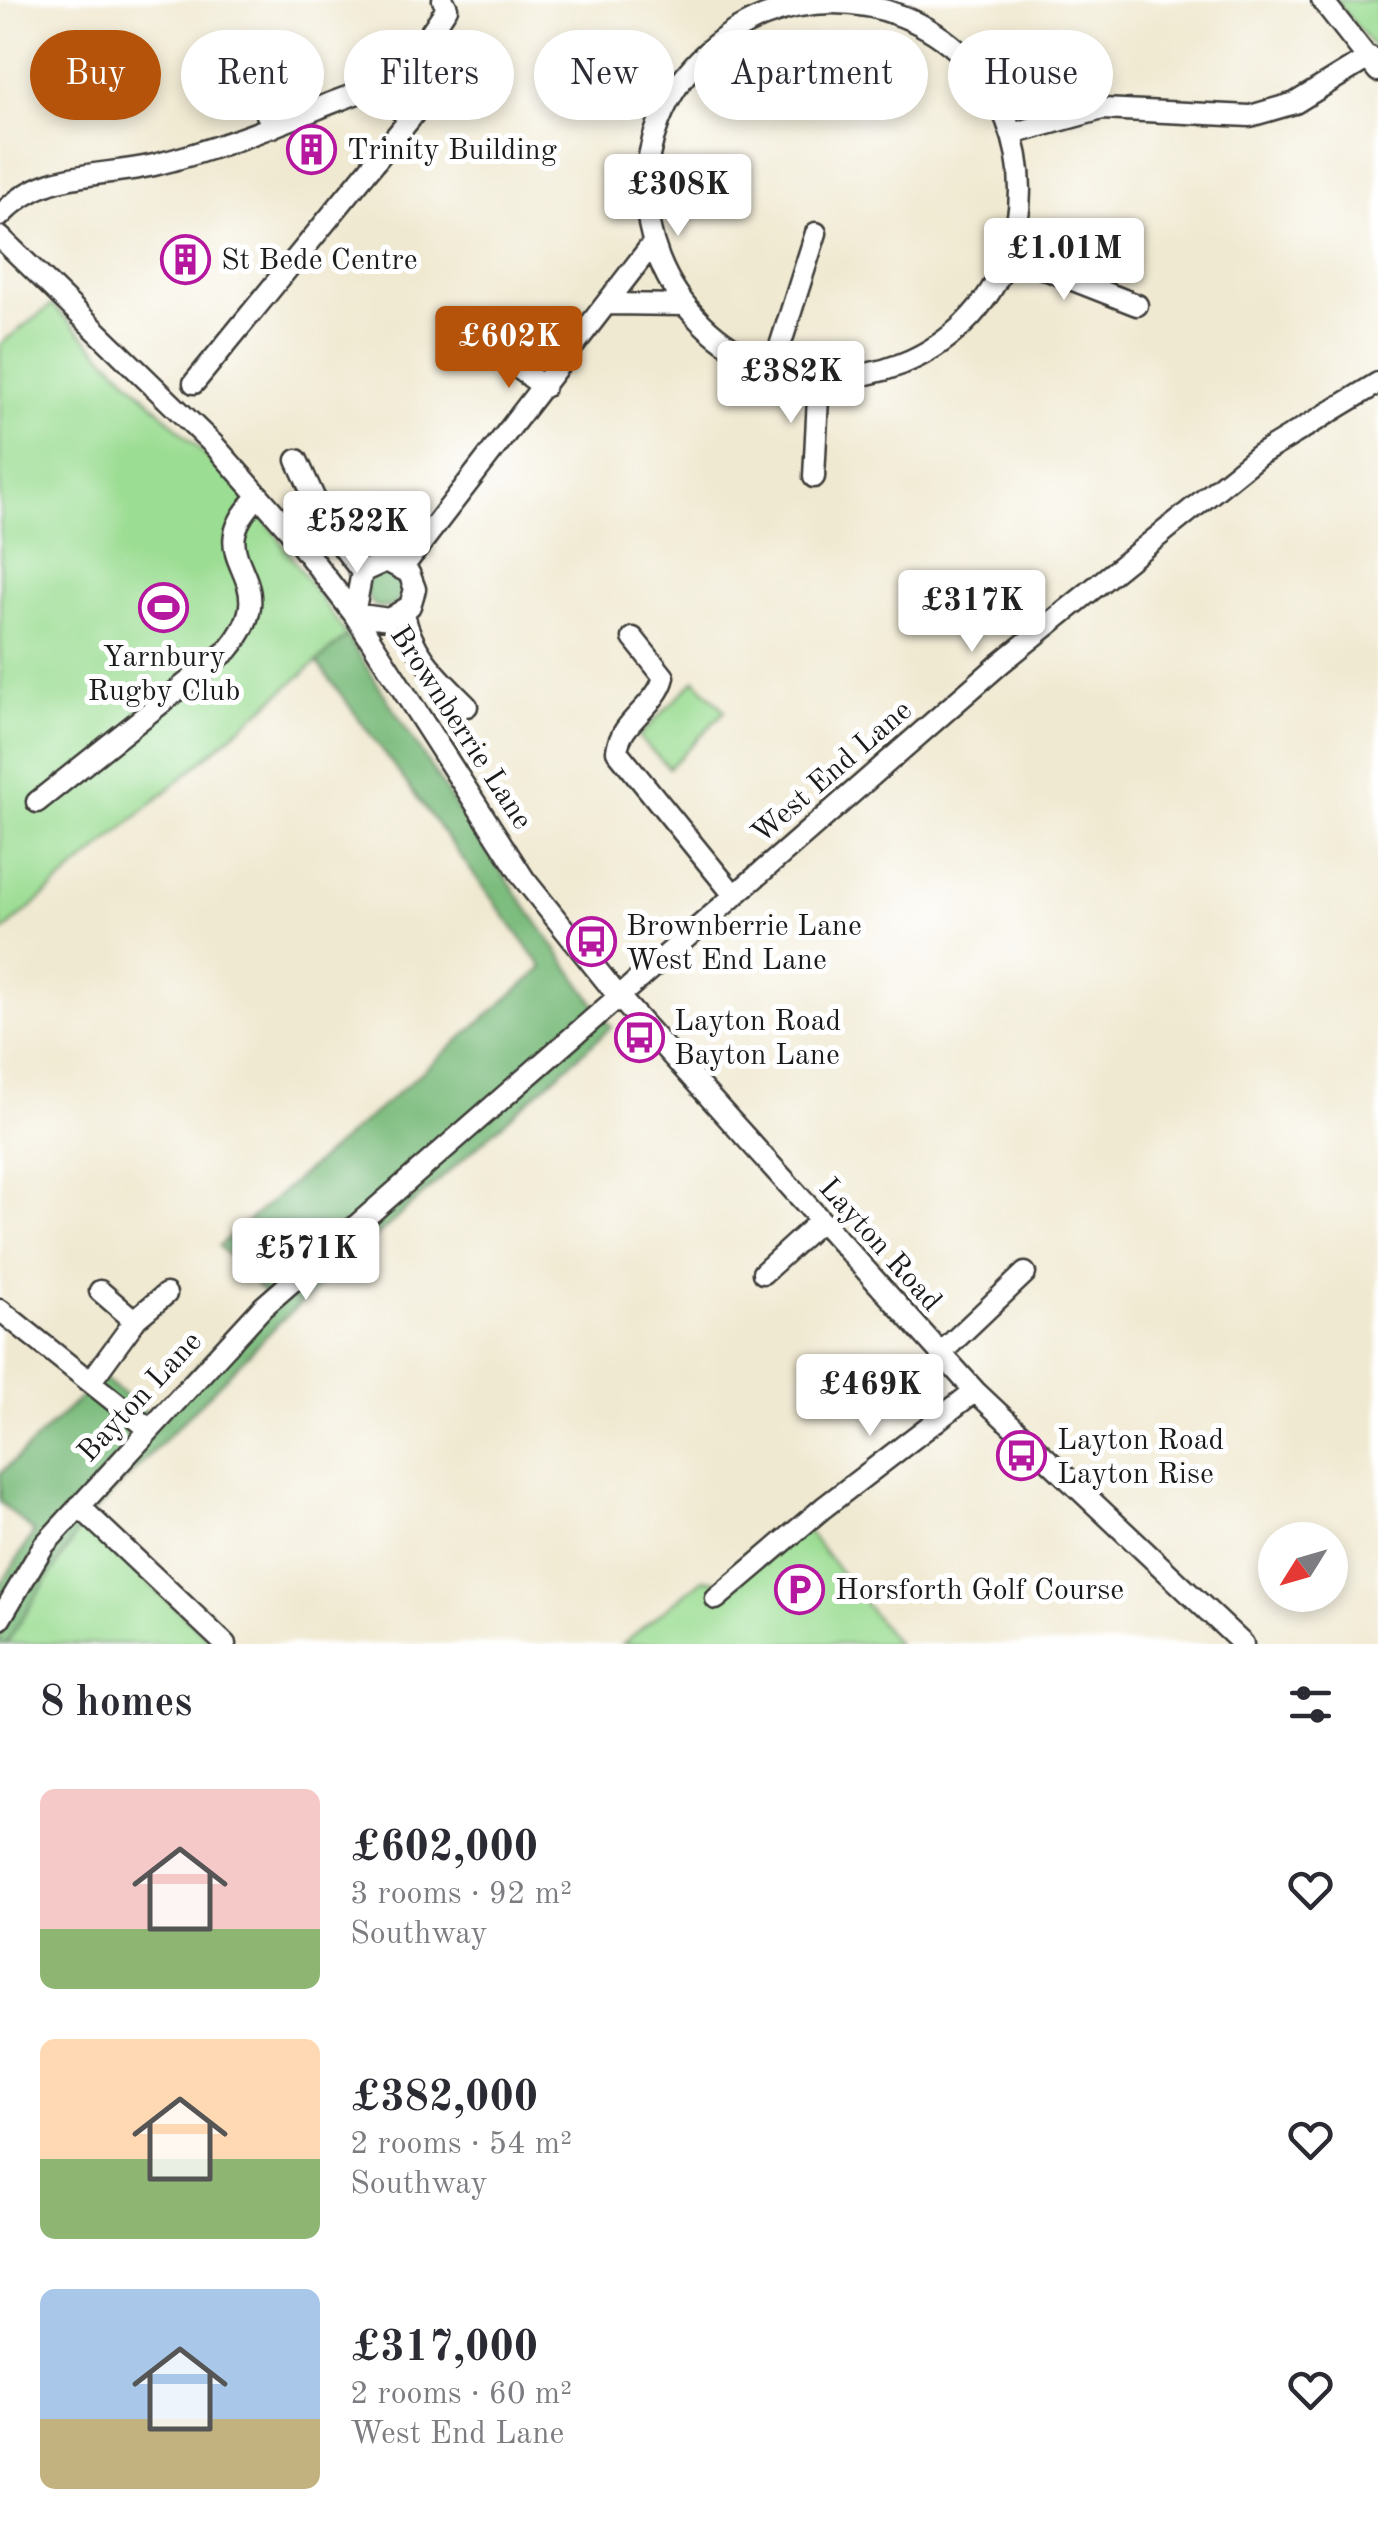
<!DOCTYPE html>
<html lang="en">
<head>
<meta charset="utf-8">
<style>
  body { margin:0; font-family:"Old Standard TT",serif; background:#f2f2f3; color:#2b2b33; height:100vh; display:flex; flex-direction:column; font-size:38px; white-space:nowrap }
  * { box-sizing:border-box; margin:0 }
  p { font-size:32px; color:#7c7c81 }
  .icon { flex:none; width:55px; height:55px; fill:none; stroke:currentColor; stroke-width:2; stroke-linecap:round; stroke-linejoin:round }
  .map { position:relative; height:1644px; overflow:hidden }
  .side { display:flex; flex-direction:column; background:#fff; flex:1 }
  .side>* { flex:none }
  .banner { position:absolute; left:30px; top:30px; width:1320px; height:90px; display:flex; gap:20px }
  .needle { width:65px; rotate:233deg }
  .controls { position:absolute; left:1258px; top:1522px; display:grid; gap:20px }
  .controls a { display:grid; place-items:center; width:90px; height:90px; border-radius:50%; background:#fff; box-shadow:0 5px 15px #0003; font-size:50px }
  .price { position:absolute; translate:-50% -85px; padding:0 22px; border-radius:10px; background:#fff; color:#222; font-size:32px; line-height:65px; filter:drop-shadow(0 2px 5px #0008) }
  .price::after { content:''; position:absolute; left:50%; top:60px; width:30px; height:22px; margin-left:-15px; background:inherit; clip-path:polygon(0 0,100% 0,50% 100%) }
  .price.current { background:#b45309; color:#fff }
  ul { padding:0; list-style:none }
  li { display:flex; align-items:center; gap:30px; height:250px; padding:0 40px }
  li span { display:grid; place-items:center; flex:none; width:280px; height:200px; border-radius:15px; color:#555 }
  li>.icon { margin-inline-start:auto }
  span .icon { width:120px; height:120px; fill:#fffc; stroke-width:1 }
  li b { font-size:42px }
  h2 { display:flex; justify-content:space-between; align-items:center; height:120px; padding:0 40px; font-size:42px }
  .chip { padding:0 35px; border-radius:45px; background:#fff; box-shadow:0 5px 15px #0003; font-size:35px; line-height:90px }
  .chip.current { background:#b45309; color:#fff }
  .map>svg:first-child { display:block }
  .green { fill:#9bdd93; stroke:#5c7c58; stroke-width:2.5 }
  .forest { fill:#7cbc7d; stroke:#4c6c4c; stroke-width:2.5 }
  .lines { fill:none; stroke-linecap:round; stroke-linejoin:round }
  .minor-casing { stroke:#3c3b37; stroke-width:25 }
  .minor { stroke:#fff; stroke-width:20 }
  .labels { text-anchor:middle; stroke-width:10; stroke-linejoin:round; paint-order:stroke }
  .poi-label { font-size:30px; fill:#1c1c1c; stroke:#fff; text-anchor:start }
  .street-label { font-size:30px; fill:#1c1c1c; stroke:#fff }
</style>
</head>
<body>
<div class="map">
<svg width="1378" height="1644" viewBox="0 0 1378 1644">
  <rect width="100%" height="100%" fill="#fff"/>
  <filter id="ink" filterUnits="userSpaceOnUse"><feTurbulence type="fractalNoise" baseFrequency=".01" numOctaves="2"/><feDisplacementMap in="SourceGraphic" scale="20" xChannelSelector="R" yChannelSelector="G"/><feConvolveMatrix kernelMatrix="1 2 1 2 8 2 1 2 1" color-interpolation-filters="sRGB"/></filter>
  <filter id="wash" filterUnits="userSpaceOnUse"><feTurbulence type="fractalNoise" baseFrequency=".0048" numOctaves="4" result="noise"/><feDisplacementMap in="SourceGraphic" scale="40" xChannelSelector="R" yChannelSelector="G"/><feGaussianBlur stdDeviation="2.25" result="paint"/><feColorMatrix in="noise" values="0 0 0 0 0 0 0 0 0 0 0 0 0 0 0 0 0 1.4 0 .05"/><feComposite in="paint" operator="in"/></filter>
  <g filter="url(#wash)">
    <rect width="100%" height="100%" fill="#f0e9d1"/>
    <path class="green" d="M 1335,0 L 1378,0 L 1378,53 Z
      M 52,305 L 253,502 L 347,636 L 0,934 L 0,344 Z
      M 695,680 L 725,711 L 669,768 L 638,737 Z
      M 799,1520 L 897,1644 L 622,1644 L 703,1579 L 722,1582 Z
      M 83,1523 L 215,1644 L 6,1644 Z"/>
    <path class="forest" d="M366 590a18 18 0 1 1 36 0a18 18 0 1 1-36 0Z
      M 347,636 L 458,810 L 611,1027 L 280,1322 L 83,1523 L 6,1644 L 0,1644 L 0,1586 L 34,1532 L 0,1502 L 0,1474 L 102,1377 L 150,1415 L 266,1295 L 219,1246 L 543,968 L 317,662 Z"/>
  </g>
  <g filter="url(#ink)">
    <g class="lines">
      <defs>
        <path id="minor" d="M 1322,0 L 1378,71
          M646 190a187 187 0 1 1 374 0a187 187 0 1 1-374 0Z
          M 373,85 L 410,119 L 455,56
          M 259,98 L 273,127
          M 1012,134 L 1102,109 L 1250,116 L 1295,103 L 1370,57
          M 0,216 C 43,169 96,178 154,165 C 211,151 265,130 319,108 C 339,99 363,93 382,81 C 411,65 429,35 447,8 L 443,0
          M 0,237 L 214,445 L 290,531 L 354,614 L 524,879 L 618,996 L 975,1391 L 1243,1644
          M 1009,255 L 1137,305
          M 609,304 L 685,305
          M 465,329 L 544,387
          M 773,368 L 816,233
          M 194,383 L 410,119
          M 297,460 L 328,528 L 362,572
          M 814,477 L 819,377
          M 386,561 L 409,573 L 415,589 L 410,606 L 389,619 L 354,614 L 362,572 Z
          M 403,567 L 653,243
          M 404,613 C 411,653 439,678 467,706
          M 633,638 L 664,677 C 657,706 620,721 617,751 L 734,895
          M 37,802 L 228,650 C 292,573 191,563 259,496
          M 763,1273 L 819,1222
          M 100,1291 L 135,1321
          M 0,1310 L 149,1429
          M 940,1354 L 1025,1273
          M 91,1381 L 137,1318 L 166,1294
          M 79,1506 L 225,1644
          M 716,1599 L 823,1508 L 975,1391
          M 0,1619 L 44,1545 L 263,1307 L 1001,663 L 1259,455 L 1378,383"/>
      </defs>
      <use href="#minor" class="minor-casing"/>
      <use href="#minor" class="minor"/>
    </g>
  </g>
  <defs>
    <symbol id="building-ring" viewBox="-11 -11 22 22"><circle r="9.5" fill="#fff" stroke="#b5179e" stroke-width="1.5"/><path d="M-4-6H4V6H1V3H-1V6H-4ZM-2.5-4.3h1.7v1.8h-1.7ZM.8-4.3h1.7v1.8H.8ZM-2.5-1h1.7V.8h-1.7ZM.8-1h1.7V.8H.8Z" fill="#b5179e"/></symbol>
    <symbol id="stadium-ring" viewBox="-11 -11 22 22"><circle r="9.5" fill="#fff" stroke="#b5179e" stroke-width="1.5"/><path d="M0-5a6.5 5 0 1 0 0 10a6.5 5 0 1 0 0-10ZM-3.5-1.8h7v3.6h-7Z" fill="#b5179e"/></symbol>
    <symbol id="bus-ring" viewBox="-11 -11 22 22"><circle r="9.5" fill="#fff" stroke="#b5179e" stroke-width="1.5"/><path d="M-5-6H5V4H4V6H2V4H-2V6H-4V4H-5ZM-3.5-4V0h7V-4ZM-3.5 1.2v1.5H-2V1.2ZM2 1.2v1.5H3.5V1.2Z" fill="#b5179e"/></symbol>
    <symbol id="parking-ring" viewBox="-11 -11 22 22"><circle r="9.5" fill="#fff" stroke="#b5179e" stroke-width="1.5"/><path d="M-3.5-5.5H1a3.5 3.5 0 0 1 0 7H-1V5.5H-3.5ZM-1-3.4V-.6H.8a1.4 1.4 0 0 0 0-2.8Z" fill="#b5179e"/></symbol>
  </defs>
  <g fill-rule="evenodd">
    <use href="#building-ring" x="284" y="122" width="55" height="55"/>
    <use href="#building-ring" x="158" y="232" width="55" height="55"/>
    <use href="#stadium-ring" x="136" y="580" width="55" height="55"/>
    <use href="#bus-ring" x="564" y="914" width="55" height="55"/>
    <use href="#bus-ring" x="612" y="1010" width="55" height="55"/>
    <use href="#bus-ring" x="994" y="1428" width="55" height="55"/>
    <use href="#parking-ring" x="772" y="1562" width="55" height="55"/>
  </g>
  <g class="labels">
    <g class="poi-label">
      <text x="347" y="159">Trinity Building</text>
      <text x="221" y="269">St Bede Centre</text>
      <text x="164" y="666" text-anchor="middle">Yarnbury<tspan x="164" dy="34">Rugby Club</tspan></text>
      <text x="626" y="935">Brownberrie Lane<tspan x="626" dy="34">West End Lane</tspan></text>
      <text x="674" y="1030">Layton Road<tspan x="674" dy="34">Bayton Lane</tspan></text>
      <text x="1057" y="1449">Layton Road<tspan x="1057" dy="34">Layton Rise</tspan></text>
      <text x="835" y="1599">Horsforth Golf Course</text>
    </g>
    <g class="street-label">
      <text transform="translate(462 727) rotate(57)" y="10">Brownberrie Lane</text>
      <text transform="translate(831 771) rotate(-41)" y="10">West End Lane</text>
      <text transform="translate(881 1244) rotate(48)" y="10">Layton Road</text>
      <text transform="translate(139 1396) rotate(-47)" y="10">Bayton Lane</text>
    </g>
  </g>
</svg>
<div class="controls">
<a><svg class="needle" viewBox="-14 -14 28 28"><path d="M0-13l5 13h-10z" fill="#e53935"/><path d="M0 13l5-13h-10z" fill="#7c7c81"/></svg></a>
</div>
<b class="price" style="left:678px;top:239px">£308K</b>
<b class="price" style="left:1064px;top:303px">£1.01M</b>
<b class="price current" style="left:509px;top:391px">£602K</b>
<b class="price" style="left:791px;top:426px">£382K</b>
<b class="price" style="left:357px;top:576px">£522K</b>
<b class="price" style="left:972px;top:655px">£317K</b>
<b class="price" style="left:306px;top:1303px">£571K</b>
<b class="price" style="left:870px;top:1439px">£469K</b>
<div class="banner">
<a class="chip current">Buy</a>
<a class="chip">Rent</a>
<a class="chip">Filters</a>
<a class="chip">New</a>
<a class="chip">Apartment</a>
<a class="chip">House</a>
</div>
</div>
<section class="side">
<h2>8 homes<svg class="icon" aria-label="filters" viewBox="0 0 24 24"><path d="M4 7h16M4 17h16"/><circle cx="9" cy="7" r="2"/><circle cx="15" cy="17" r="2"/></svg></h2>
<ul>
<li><span style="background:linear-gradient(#f6c9c9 70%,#8fb573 0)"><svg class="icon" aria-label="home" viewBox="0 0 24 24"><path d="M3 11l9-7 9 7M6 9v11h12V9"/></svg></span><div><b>£602,000</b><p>3 rooms · 92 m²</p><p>Southway</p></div><svg class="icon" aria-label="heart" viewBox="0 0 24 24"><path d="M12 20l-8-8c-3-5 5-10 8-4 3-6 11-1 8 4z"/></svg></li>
<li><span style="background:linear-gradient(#ffd9b3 60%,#8fb573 0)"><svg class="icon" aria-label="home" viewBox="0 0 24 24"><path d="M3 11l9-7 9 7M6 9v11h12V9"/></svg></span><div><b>£382,000</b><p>2 rooms · 54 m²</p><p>Southway</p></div><svg class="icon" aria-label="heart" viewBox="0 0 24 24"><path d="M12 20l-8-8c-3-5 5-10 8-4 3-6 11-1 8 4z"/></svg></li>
<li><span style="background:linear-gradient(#a9c7e8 65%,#c2b280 0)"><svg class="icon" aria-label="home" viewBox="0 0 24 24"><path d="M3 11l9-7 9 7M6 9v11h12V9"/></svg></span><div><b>£317,000</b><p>2 rooms · 60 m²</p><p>West End Lane</p></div><svg class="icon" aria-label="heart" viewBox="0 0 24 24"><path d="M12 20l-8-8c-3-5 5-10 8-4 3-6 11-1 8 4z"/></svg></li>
</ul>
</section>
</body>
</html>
